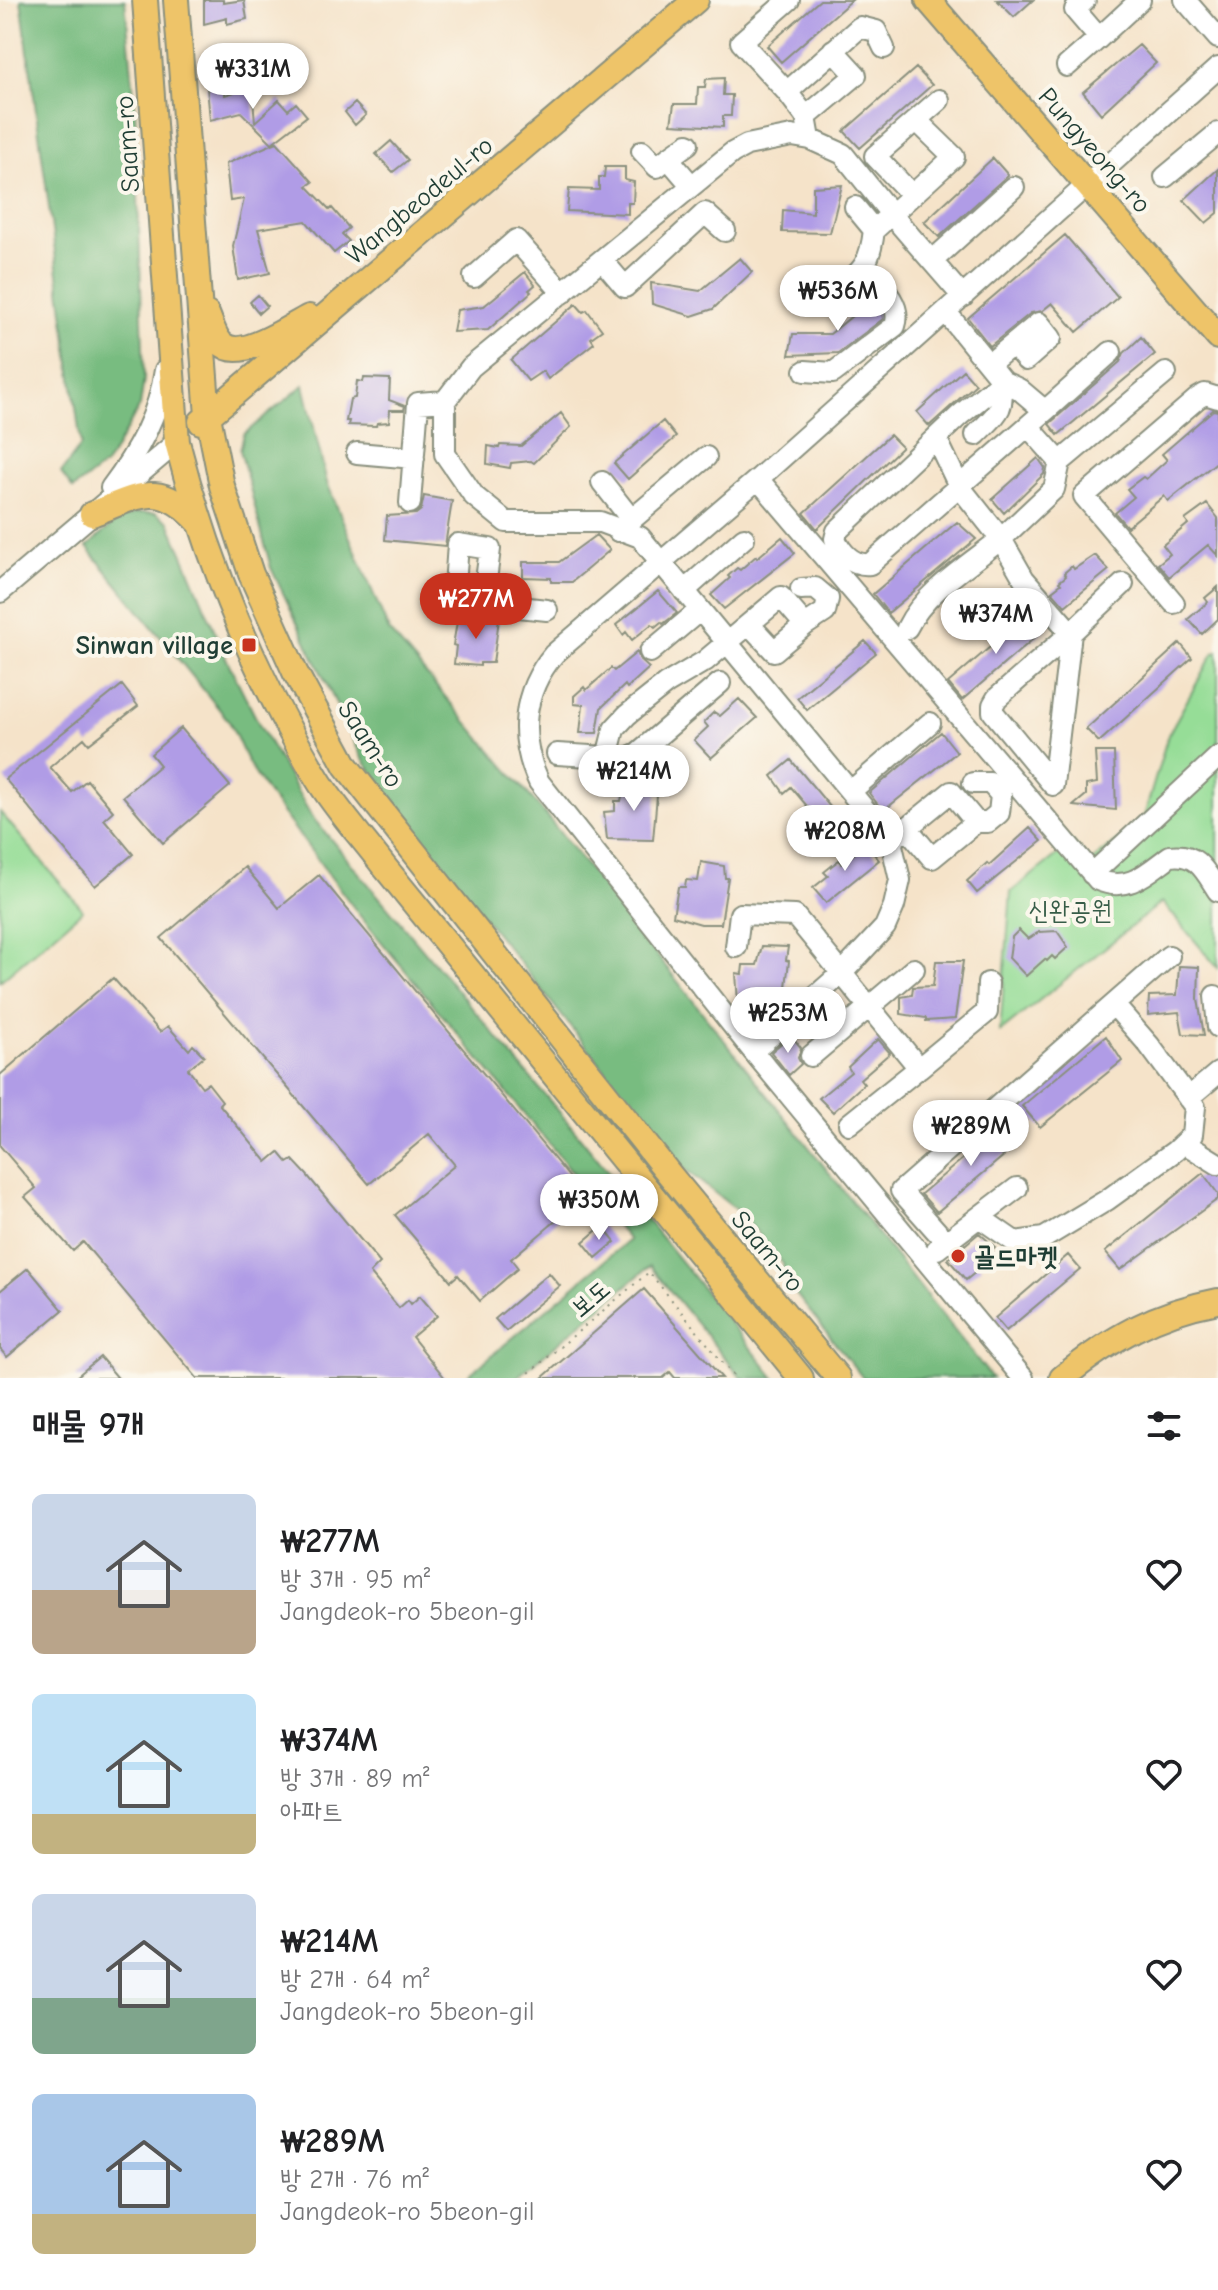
<!DOCTYPE html>
<html lang="ko">
<head>
<meta charset="utf-8">
<style>
  body { margin:0; font-family:"Comic Neue","Poor Story",sans-serif; background:#f6f6f6; color:#202124; height:100vh; display:flex; flex-direction:column; font-size:30px; white-space:nowrap }
  * { box-sizing:border-box; margin:0 }
  p { font-size:26px; color:#757577 }
  .icon { flex:none; width:44px; height:44px; fill:none; stroke:currentColor; stroke-width:2; stroke-linecap:round; stroke-linejoin:round }
  .map { position:relative; height:1378px; overflow:hidden }
  .details { display:flex; flex-direction:column; background:#fff; flex:1 }
  .details>* { flex:none }
  .price { position:absolute; translate:-50% -68px; padding:0 18px; border-radius:28px; background:#fff; color:#222; font-size:26px; line-height:52px; filter:drop-shadow(0 2px 4px #0008) }
  .price::after { content:''; position:absolute; left:50%; top:48px; width:24px; height:18px; margin-left:-12px; background:inherit; clip-path:polygon(0 0,100% 0,50% 100%) }
  .price.active { background:#c8321e; color:#fff }
  ul { padding:0; list-style:none }
  li { display:flex; align-items:center; gap:24px; height:200px; padding:0 32px }
  li span { display:grid; place-items:center; flex:none; width:224px; height:160px; border-radius:12px; color:#555 }
  li>.icon { margin-inline-start:auto }
  span .icon { width:96px; height:96px; fill:#fffc; stroke-width:1 }
  li b { font-size:34px }
  h2 { display:flex; justify-content:space-between; align-items:center; height:96px; padding:0 32px; font-size:34px }
  .map>svg:first-child { display:block }
  .green { fill:#96dd97; stroke:#5a8d66; stroke-width:2 }
  .forest { fill:#78bc80; stroke:#4c7c5a; stroke-width:2 }
  .building { fill:#b09ce6 }
  .lines { fill:none; stroke-linecap:round; stroke-linejoin:round }
  .minor-casing { stroke:#8a907e; stroke-width:24 }
  .major-casing { stroke:#8a907e; stroke-width:28 }
  .path { stroke:#8a907e; stroke-width:2; stroke-dasharray:2 6; stroke-linecap:butt }
  .minor { stroke:#fff; stroke-width:20 }
  .major { stroke:#eec469; stroke-width:24 }
  .poi-dot { fill:#c8321e; stroke:#fbf7ec; stroke-width:3 }
  .labels { text-anchor:middle; stroke-width:8; stroke-linejoin:round; paint-order:stroke }
  .street-label { font-size:26px; fill:#1f3d34; stroke:#fbf7ec }
  .poi-label { font-size:26px; font-weight:bold; fill:#1f3d34; stroke:#fbf7ec; text-anchor:end }
  .park-label { font-size:26px; fill:#375d48; stroke:#fbf7ec }
</style>
</head>
<body>
<div class="map">
<svg width="1218" height="1378" viewBox="0 0 1218 1378">
  <rect width="100%" height="100%" fill="#fbf7ec"/>
  <filter id="ink" filterUnits="userSpaceOnUse"><feTurbulence type="fractalNoise" baseFrequency=".0125" numOctaves="2"/><feDisplacementMap in="SourceGraphic" scale="16" xChannelSelector="R" yChannelSelector="G"/><feConvolveMatrix kernelMatrix="1 2 1 2 8 2 1 2 1" color-interpolation-filters="sRGB"/></filter>
  <filter id="wash" filterUnits="userSpaceOnUse"><feTurbulence type="fractalNoise" baseFrequency=".006" numOctaves="4" result="noise"/><feDisplacementMap in="SourceGraphic" scale="32" xChannelSelector="R" yChannelSelector="G"/><feGaussianBlur stdDeviation="1.8" result="paint"/><feColorMatrix in="noise" values="0 0 0 0 0 0 0 0 0 0 0 0 0 0 0 0 0 1.4 0 .05"/><feComposite in="paint" operator="in"/></filter>
  <g filter="url(#wash)">
    <rect width="100%" height="100%" fill="#f5e3c9"/>
    <path class="green" d="M 1218,651 L 1218,968 L 1162,902 L 1000,1032 L 1011,892 L 1073,842 L 1091,862 L 1143,820 L 1168,735 L 1213,654 Z
      M 0,812 L 83,910 L 0,981 Z"/>
    <path class="forest" d="M 21,0 L 125,0 L 135,105 L 144,379 L 140,406 L 116,448 L 105,465 L 73,489 L 61,473 L 81,445 Z
      M 304,385 L 327,483 L 389,631 L 541,809 L 992,1378 L 863,1378 L 784,1279 L 783,1264 L 771,1248 L 739,1212 L 682,1167 L 424,842 L 362,758 L 271,568 L 240,450 L 244,434 Z
      M 136,513 L 156,513 L 169,522 L 227,660 L 261,728 L 312,817 L 576,1132 L 775,1378 L 741,1378 L 650,1266 L 516,1378 L 465,1378 L 629,1240 L 360,916 L 266,791 L 247,761 L 229,721 L 87,547 L 117,520 Z"/>
    <g id="blocks">
      <path class="building" d="M 204,0 L 223,0 L 223,3 L 244,0 L 247,19 L 227,24 L 227,18 L 204,24 Z
        M 820,0 L 852,0 L 781,62 L 767,46 Z
        M 997,0 L 1033,0 L 1014,17 Z
        M 1139,45 L 1156,63 L 1101,114 L 1083,92 Z
        M 916,68 L 932,85 L 860,148 L 844,131 Z
        M 724,78 L 723,95 L 732,95 L 731,116 L 723,116 L 723,127 L 671,124 L 674,104 L 697,104 L 698,87 L 705,87 L 706,79 Z
        M 224,81 L 225,95 L 252,87 L 255,122 L 279,100 L 288,110 L 296,103 L 307,116 L 272,143 L 241,112 L 210,120 L 207,87 Z
        M 355,103 L 366,115 L 355,125 L 345,112 Z
        M 391,141 L 408,160 L 393,172 L 376,154 Z
        M 277,142 L 313,182 L 307,186 L 330,210 L 332,208 L 349,228 L 342,234 L 349,241 L 334,253 L 306,221 L 258,229 L 270,273 L 238,280 L 233,246 L 244,199 L 230,201 L 226,164 Z
        M 993,158 L 1008,175 L 939,237 L 924,222 Z
        M 605,167 L 625,167 L 625,180 L 634,182 L 633,203 L 628,203 L 628,214 L 567,211 L 569,189 L 599,190 L 599,177 L 604,177 Z
        M 1218,169 L 1218,213 L 1206,223 L 1184,200 Z
        M 842,185 L 830,233 L 782,232 L 783,210 L 813,213 L 813,187 Z
        M 1065,235 L 1118,297 L 1077,332 L 1052,303 L 1042,311 L 1031,313 L 990,346 L 968,318 Z
        M 740,258 L 752,272 L 713,309 L 692,316 L 652,304 L 651,283 L 700,291 Z
        M 525,272 L 535,285 L 529,290 L 531,292 L 488,330 L 453,332 L 457,310 L 484,306 Z
        M 258,295 L 267,306 L 259,313 L 250,302 Z
        M 873,299 L 881,308 L 883,319 L 838,353 L 789,355 L 793,334 L 830,334 Z
        M 576,304 L 583,312 L 587,310 L 602,330 L 591,338 L 594,343 L 548,379 L 543,371 L 528,381 L 511,360 Z
        M 1141,337 L 1155,354 L 1058,435 L 1049,424 L 1120,362 L 1124,353 Z
        M 963,370 L 976,384 L 929,426 L 917,412 Z
        M 364,378 L 390,379 L 389,400 L 405,406 L 404,410 L 390,410 L 389,422 L 377,423 L 376,426 L 348,425 L 349,421 L 346,421 L 350,399 L 355,398 L 357,381 L 363,382 Z
        M 1213,410 L 1218,411 L 1218,461 L 1168,501 L 1164,496 L 1127,527 L 1115,513 L 1134,497 L 1127,489 L 1143,477 L 1146,479 L 1167,460 L 1162,454 Z
        M 561,413 L 571,427 L 534,463 L 531,461 L 511,463 L 510,468 L 487,464 L 488,446 L 499,448 L 500,445 L 521,446 Z
        M 663,421 L 676,437 L 628,479 L 614,463 Z
        M 890,435 L 902,447 L 817,529 L 804,513 Z
        M 1038,458 L 1045,468 L 1044,474 L 1004,513 L 992,499 Z
        M 424,496 L 452,501 L 445,546 L 385,540 L 387,516 L 416,514 L 421,510 Z
        M 1207,504 L 1218,518 L 1218,556 L 1208,545 L 1169,577 L 1158,564 L 1170,554 L 1163,545 L 1188,524 L 1185,520 Z
        M 957,522 L 976,539 L 888,613 L 873,594 Z
        M 596,535 L 610,550 L 572,582 L 551,582 L 551,578 L 523,577 L 523,562 L 559,562 Z
        M 782,537 L 795,553 L 724,609 L 711,595 L 730,578 L 728,576 L 737,568 L 740,570 L 756,556 L 757,558 Z
        M 1095,555 L 1109,570 L 1065,606 L 1052,591 L 1061,584 L 1059,582 L 1066,576 L 1064,573 L 1072,566 L 1074,569 Z
        M 1218,587 L 1218,619 L 1202,634 L 1188,619 L 1208,602 L 1205,598 Z
        M 658,591 L 677,613 L 663,624 L 661,622 L 655,627 L 652,624 L 632,640 L 626,632 L 623,635 L 616,625 Z
        M 1031,612 L 1045,629 L 962,700 L 948,683 Z
        M 485,616 L 499,619 L 493,663 L 480,663 L 480,666 L 454,664 L 456,646 L 453,645 L 457,622 L 473,621 L 474,617 Z
        M 865,641 L 876,653 L 807,710 L 797,698 Z
        M 1180,643 L 1192,658 L 1099,742 L 1086,729 Z
        M 637,652 L 640,660 L 649,668 L 627,688 L 625,685 L 601,708 L 597,733 L 580,733 L 583,705 L 574,704 L 574,696 L 584,687 L 586,690 L 611,668 L 614,671 Z
        M 122,685 L 138,706 L 89,744 L 84,738 L 50,767 L 72,792 L 87,780 L 113,811 L 104,819 L 133,854 L 95,886 L 5,779 Z
        M 739,699 L 757,718 L 711,758 L 694,740 L 708,727 L 704,722 L 714,712 L 720,716 Z
        M 181,728 L 230,786 L 163,843 L 123,796 L 160,765 L 151,754 Z
        M 941,732 L 957,752 L 883,811 L 869,793 Z
        M 1095,752 L 1114,752 L 1116,810 L 1073,806 L 1086,795 L 1086,785 L 1097,783 Z
        M 791,760 L 846,826 L 833,837 L 791,787 L 784,793 L 772,776 Z
        M 625,782 L 658,784 L 653,840 L 607,839 L 604,812 L 615,811 L 615,801 L 621,801 Z
        M 1030,828 L 1042,841 L 977,893 L 967,881 L 987,863 L 989,865 Z
        M 866,844 L 879,860 L 826,903 L 813,888 L 828,876 L 824,872 L 839,860 L 842,864 Z
        M 701,862 L 724,866 L 725,878 L 728,878 L 721,924 L 701,924 L 673,916 L 678,887 L 685,887 L 686,880 L 698,881 Z
        M 245,867 L 279,908 L 319,875 L 585,1196 L 511,1259 L 518,1268 L 480,1301 L 458,1275 L 451,1281 L 395,1215 L 455,1165 L 429,1134 L 369,1184 L 161,938 Z
        M 1019,930 L 1028,939 L 1039,932 L 1057,931 L 1068,947 L 1055,959 L 1052,956 L 1047,961 L 1045,959 L 1026,976 L 1009,958 L 1012,937 Z
        M 762,946 L 788,947 L 786,960 L 789,961 L 784,1004 L 780,1008 L 738,1003 L 736,973 L 742,974 L 743,965 L 757,965 Z
        M 936,961 L 963,961 L 955,1019 L 926,1021 L 926,1018 L 901,1014 L 901,997 L 912,995 L 913,987 L 933,986 Z
        M 1179,966 L 1199,967 L 1198,999 L 1204,1035 L 1183,1034 L 1179,1012 L 1148,1015 L 1149,996 L 1177,995 Z
        M 113,978 L 160,1032 L 168,1026 L 189,1050 L 193,1045 L 204,1056 L 188,1069 L 202,1087 L 208,1083 L 222,1101 L 219,1104 L 267,1162 L 279,1152 L 288,1163 L 293,1160 L 307,1175 L 380,1263 L 370,1273 L 399,1308 L 408,1300 L 411,1304 L 420,1296 L 437,1316 L 412,1337 L 445,1378 L 197,1378 L 83,1242 L 73,1251 L 25,1197 L 36,1188 L 0,1146 L 0,1075 Z
        M 791,1035 L 801,1048 L 798,1058 L 801,1064 L 789,1075 L 771,1052 Z
        M 1106,1036 L 1122,1061 L 1040,1127 L 1022,1106 Z
        M 878,1039 L 890,1053 L 860,1079 L 864,1084 L 833,1112 L 819,1098 L 851,1072 L 848,1067 Z
        M 1005,1123 L 1019,1143 L 937,1212 L 921,1194 Z
        M 1203,1173 L 1218,1194 L 1218,1199 L 1120,1270 L 1105,1252 Z
        M 602,1226 L 615,1242 L 596,1258 L 583,1242 Z
        M 979,1233 L 995,1247 L 977,1262 L 982,1267 L 966,1280 L 948,1259 Z
        M 1068,1255 L 1080,1269 L 1006,1331 L 995,1318 Z
        M 28,1268 L 63,1310 L 7,1357 L 0,1349 L 0,1291 Z
        M 549,1273 L 560,1286 L 506,1331 L 495,1319 Z
        M 644,1289 L 722,1378 L 675,1378 L 670,1372 L 663,1378 L 542,1378 Z
        M 100,1357 L 118,1378 L 75,1378 Z"/>
    </g>
  </g>
  <g filter="url(#ink)">
    <use href="#blocks" fill-opacity="0" stroke="#8a907e" stroke-width="2"/>
    <g class="lines">
      <defs>
        <path id="minor" d="M 789,0 L 741,42 L 787,92 L 806,117 L 810,139
          M 1085,0 L 1075,10 L 1099,38 L 1140,0
          M 1185,0 L 1218,38
          M 1067,66 L 1099,38
          M 787,92 L 860,27 L 876,31 L 884,48
          M 806,117 L 856,75 L 833,50
          M 642,151 L 657,167 L 668,158 L 691,185
          M 668,158 L 688,144
          M 1165,177 L 1218,133
          M 912,195 L 875,156 L 939,100
          M 855,207 L 874,230
          M 602,260 L 625,287 L 705,213 L 725,231
          M 932,261 L 1014,187
          M 474,277 L 516,240 L 563,293
          M 837,292 C 863,270 870,265 874,230 L 954,157 L 916,120
          M 946,312 L 1002,381 L 960,415 L 837,531 L 835,539 C 842,553 853,566 870,564 L 1045,411
          M 989,364 L 1039,323 L 1051,338 L 1026,360 L 1013,345
          M 805,371 L 833,373 L 895,326 C 903,303 879,284 864,268
          M 1002,381 L 1019,389 L 1045,411 L 1111,352
          M 1028,426 L 1060,462 L 1054,489 L 1001,539 L 1024,579 L 1071,633 L 997,698 L 993,705 L 993,712 L 1053,785 L 1071,633 L 1123,584
          M 976,435 C 993,417 1008,410 999,383
          M 357,453 L 414,458
          M 1060,462 L 1166,373
          M 758,479 L 1098,880 C 1128,893 1147,873 1170,856 C 1197,852 1205,871 1218,891
          M 602,482 L 631,519
          M 111,488 C 138,452 159,414 165,370
          M 410,503 L 418,403 L 445,401
          M 618,531 L 706,457
          M 801,589 L 815,588 L 828,599 L 825,612 L 805,625
          M 684,591 L 744,538
          M 0,592 L 177,442
          M 1174,603 L 1084,496 L 1198,398 L 1205,394 L 1218,398
          M 483,604 L 490,549 L 458,544 L 454,600 L 547,610
          M 907,628 C 925,591 969,565 1001,539 L 959,486 L 936,438
          M 650,652 L 700,610
          M 557,754 L 607,757 L 614,729 L 627,715 L 666,684 L 705,661 L 781,597 L 805,625 L 774,651 L 749,624
          M 607,757 L 627,758 L 638,753 L 720,683
          M 973,783 L 990,783 L 1001,795 L 999,813 L 988,822 L 976,822
          M 851,791 L 930,723
          M 891,841 L 907,828 L 932,858 L 976,822 L 951,792 L 907,828
          M 1092,874 L 1218,757
          M 736,947 L 740,914 L 795,916 L 919,1068 L 849,1124
          M 1215,996 L 1218,1027
          M 753,1051 L 842,973 L 885,927 L 894,906 L 900,880 L 891,841 L 640,537 L 600,522 L 506,522 L 474,496 L 445,454 L 445,401 L 471,367 L 732,153 L 747,145 L 792,136 L 810,139 L 843,154 L 891,214 L 963,297
          M 811,1056 L 914,969
          M 919,1068 L 987,1012 L 988,983
          M 1188,1098 L 1218,1073
          M 1184,1143 L 1218,1164
          M 979,1217 L 1015,1242 L 1044,1238 L 1107,1200 L 1175,1151 L 1192,1135 L 1195,1107 L 1149,1045 L 1114,1005
          M 946,1242 L 901,1191 L 1169,956
          M 937,1249 L 1017,1188
          M 1023,1378 L 753,1051 L 539,782 C 518,738 522,692 554,654 L 758,479 L 1218,68"/>
        <path id="major" d="M 145,0 L 177,442 C 207,560 254,673 317,778 C 335,808 361,836 383,865 L 801,1378
          M 176,0 L 208,416 L 222,486 L 251,574 L 295,672 L 346,766 L 670,1175 L 838,1378
          M 928,0 L 1218,337
          M 207,314 C 211,323 214,336 221,343 C 240,363 289,327 309,317
          M 201,422 L 696,0
          M 92,514 C 139,496 159,479 199,522
          M 1062,1378 C 1111,1338 1155,1313 1218,1301"/>
      </defs>
      <use href="#minor" class="minor-casing"/>
      <use href="#major" class="major-casing"/>
      <path class="path" d="M 523,1378 L 649,1272 L 735,1378"/>
      <use href="#minor" class="minor"/>
      <use href="#major" class="major"/>
    </g>
  </g>
  <g class="poi-dot">
    <rect x="241" y="637" width="16" height="16" rx="4"/>
    <circle cx="958" cy="1256" r="8"/>
  </g>
  <g class="labels">
    <g class="street-label">
      <text transform="translate(127 144) rotate(-94)" y="9">Saam-ro</text>
      <text transform="translate(1095 150) rotate(49)" y="9">Pungyeong-ro</text>
      <text transform="translate(419 200) rotate(-40)" y="9">Wangbeodeul-ro</text>
      <text transform="translate(371 744) rotate(57)" y="9">Saam-ro</text>
      <text transform="translate(768 1251) rotate(50)" y="9">Saam-ro</text>
      <text transform="translate(590 1298) rotate(-40)" y="9">보도</text>
    </g>
    <g class="poi-label">
      <text x="233" y="654">Sinwan village</text>
      <text x="974" y="1265" text-anchor="start">골드마켓</text>
    </g>
    <g class="park-label">
      <text x="1070" y="919">신완공원</text>
    </g>
  </g>
</svg>
<b class="price" style="left:253px;top:111px">₩331M</b>
<b class="price" style="left:838px;top:333px">₩536M</b>
<b class="price active" style="left:476px;top:641px">₩277M</b>
<b class="price" style="left:996px;top:656px">₩374M</b>
<b class="price" style="left:634px;top:813px">₩214M</b>
<b class="price" style="left:845px;top:873px">₩208M</b>
<b class="price" style="left:788px;top:1055px">₩253M</b>
<b class="price" style="left:971px;top:1168px">₩289M</b>
<b class="price" style="left:599px;top:1242px">₩350M</b>
</div>
<section class="details">
<h2>매물 9개<svg class="icon" aria-label="filters" viewBox="0 0 24 24"><path d="M4 7h16M4 17h16"/><circle cx="9" cy="7" r="2"/><circle cx="15" cy="17" r="2"/></svg></h2>
<ul>
<li><span style="background:linear-gradient(#c9d6e8 60%,#b9a48a 0)"><svg class="icon" aria-label="home" viewBox="0 0 24 24"><path d="M3 11l9-7 9 7M6 9v11h12V9"/></svg></span><div><b>₩277M</b><p>방 3개 · 95 m²</p><p>Jangdeok-ro 5beon-gil</p></div><svg class="icon" aria-label="heart" viewBox="0 0 24 24"><path d="M12 20l-8-8c-3-5 5-10 8-4 3-6 11-1 8 4z"/></svg></li>
<li><span style="background:linear-gradient(#bfe0f5 75%,#c2b280 0)"><svg class="icon" aria-label="home" viewBox="0 0 24 24"><path d="M3 11l9-7 9 7M6 9v11h12V9"/></svg></span><div><b>₩374M</b><p>방 3개 · 89 m²</p><p>아파트</p></div><svg class="icon" aria-label="heart" viewBox="0 0 24 24"><path d="M12 20l-8-8c-3-5 5-10 8-4 3-6 11-1 8 4z"/></svg></li>
<li><span style="background:linear-gradient(#c9d6e8 65%,#7fa58c 0)"><svg class="icon" aria-label="home" viewBox="0 0 24 24"><path d="M3 11l9-7 9 7M6 9v11h12V9"/></svg></span><div><b>₩214M</b><p>방 2개 · 64 m²</p><p>Jangdeok-ro 5beon-gil</p></div><svg class="icon" aria-label="heart" viewBox="0 0 24 24"><path d="M12 20l-8-8c-3-5 5-10 8-4 3-6 11-1 8 4z"/></svg></li>
<li><span style="background:linear-gradient(#a9c7e8 75%,#c2b280 0)"><svg class="icon" aria-label="home" viewBox="0 0 24 24"><path d="M3 11l9-7 9 7M6 9v11h12V9"/></svg></span><div><b>₩289M</b><p>방 2개 · 76 m²</p><p>Jangdeok-ro 5beon-gil</p></div><svg class="icon" aria-label="heart" viewBox="0 0 24 24"><path d="M12 20l-8-8c-3-5 5-10 8-4 3-6 11-1 8 4z"/></svg></li>
</ul>
</section>
</body>
</html>
